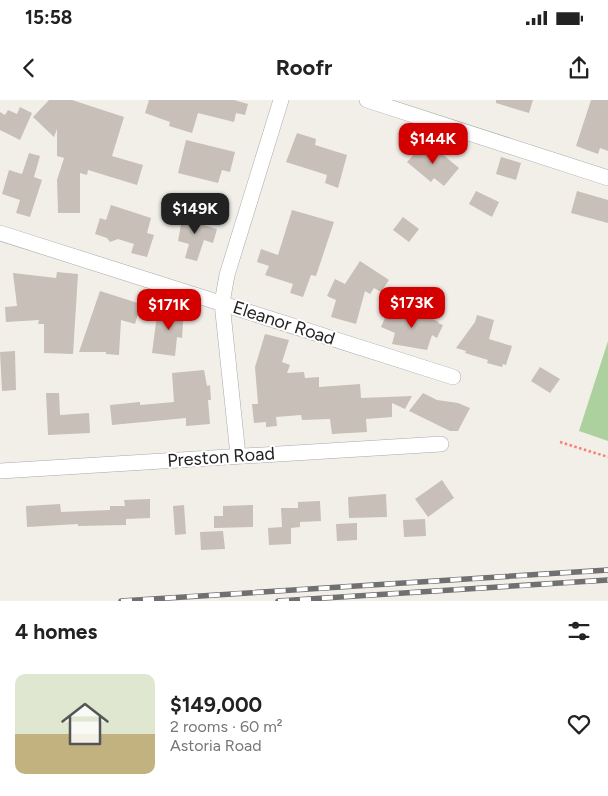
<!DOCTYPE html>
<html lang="en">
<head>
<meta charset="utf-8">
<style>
  body { margin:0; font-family:Figtree,sans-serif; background:#f2f2f2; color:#222; height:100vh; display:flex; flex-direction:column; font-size:19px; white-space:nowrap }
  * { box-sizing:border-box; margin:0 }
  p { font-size:16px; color:#767676 }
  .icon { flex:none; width:28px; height:28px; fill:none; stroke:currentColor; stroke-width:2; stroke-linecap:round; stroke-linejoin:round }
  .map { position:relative; height:501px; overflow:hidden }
  .side { display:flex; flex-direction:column; background:#fff; flex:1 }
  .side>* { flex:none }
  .price { position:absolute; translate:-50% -42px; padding:0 11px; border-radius:10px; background:#d40000; color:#fff; font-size:16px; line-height:32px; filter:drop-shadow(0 1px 2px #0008) }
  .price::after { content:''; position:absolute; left:50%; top:30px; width:15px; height:11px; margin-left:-8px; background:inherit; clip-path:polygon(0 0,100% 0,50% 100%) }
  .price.selected { background:#222; color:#fff }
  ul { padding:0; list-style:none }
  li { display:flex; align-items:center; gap:15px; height:125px; padding:0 15px }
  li+li { border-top:1px solid #e0e0e0 }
  li span { display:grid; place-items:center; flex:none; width:140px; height:100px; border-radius:10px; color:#555 }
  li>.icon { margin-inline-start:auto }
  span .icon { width:60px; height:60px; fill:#fffc; stroke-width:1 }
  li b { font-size:21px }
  h2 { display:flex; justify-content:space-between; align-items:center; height:60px; padding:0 15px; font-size:21px }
  .status { display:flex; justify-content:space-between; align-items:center; height:35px; padding:0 25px; background:#fff; direction:ltr }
  .status svg { height:14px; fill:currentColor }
  header { display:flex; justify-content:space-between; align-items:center; height:65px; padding:0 15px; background:#fff; font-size:22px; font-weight:700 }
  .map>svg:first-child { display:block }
  .forest { fill:#add19e }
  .building { fill:#c7bfb8 }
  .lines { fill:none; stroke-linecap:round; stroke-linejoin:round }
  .street-casing { stroke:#a9a9a9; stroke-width:16 }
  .path { stroke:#fa8072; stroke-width:2.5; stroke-dasharray:2.5 2.5; stroke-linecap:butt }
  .street { stroke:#fff; stroke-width:15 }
  .rail-casing { stroke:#707070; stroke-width:5.5 }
  .rail { stroke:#fff; stroke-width:4; stroke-dasharray:11; stroke-linecap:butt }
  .labels { text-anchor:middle; stroke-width:4; stroke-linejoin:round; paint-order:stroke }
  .street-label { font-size:18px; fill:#222; stroke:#fff }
</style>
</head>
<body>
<div class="status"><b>15:58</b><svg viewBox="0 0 49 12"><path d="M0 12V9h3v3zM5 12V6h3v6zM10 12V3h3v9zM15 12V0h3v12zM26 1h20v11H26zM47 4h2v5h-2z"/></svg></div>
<header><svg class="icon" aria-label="back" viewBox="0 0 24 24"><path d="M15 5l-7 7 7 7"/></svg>Roofr<svg class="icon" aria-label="share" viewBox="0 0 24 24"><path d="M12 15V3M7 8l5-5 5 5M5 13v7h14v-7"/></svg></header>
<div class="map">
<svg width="608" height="501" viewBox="0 0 608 501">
  <rect width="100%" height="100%" fill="#f2efe9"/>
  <path class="forest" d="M 608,241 L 608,341 L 579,331 Z"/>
  <path class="building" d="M 49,0 L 72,0 L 124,17 L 112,56 L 143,65 L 137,85 L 88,70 L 87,75 L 80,73 L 80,113 L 58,113 L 57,80 L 64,58 L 57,56 L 57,29 L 54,37 L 33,17 Z
    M 149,0 L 234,0 L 248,4 L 245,15 L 236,13 L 234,22 L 198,13 L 192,33 L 169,26 L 170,22 L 145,13 Z
    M 496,0 L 533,0 L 529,13 L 496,3 Z
    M 591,0 L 608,0 L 608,51 L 600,48 L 598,54 L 576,46 Z
    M 20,7 L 32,13 L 20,40 L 0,30 L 0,12 L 5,15 L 8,10 L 17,14 Z
    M 297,33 L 316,39 L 315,45 L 347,55 L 338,88 L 325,83 L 327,75 L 286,62 Z
    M 186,40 L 235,52 L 230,72 L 222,70 L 218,83 L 178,73 Z
    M 424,43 L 433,50 L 435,48 L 459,68 L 444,86 L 434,78 L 431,82 L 407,62 Z
    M 29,53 L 40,56 L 34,77 L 42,80 L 30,117 L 16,113 L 20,100 L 2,94 L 9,70 L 22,74 Z
    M 501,57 L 521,63 L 516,80 L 496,74 Z
    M 476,91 L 499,102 L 492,117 L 469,104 Z
    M 577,91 L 608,100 L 608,123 L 571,113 Z
    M 111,105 L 151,118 L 147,133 L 154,135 L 147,157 L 131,153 L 134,144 L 118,139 L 110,142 L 107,138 L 95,134 L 100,118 L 106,120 Z
    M 192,110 L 203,114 L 200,124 L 217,129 L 213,143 L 204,140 L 197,161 L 185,158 L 189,144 L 178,141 L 182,119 L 189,121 Z
    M 292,110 L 334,122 L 316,176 L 311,175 L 303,197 L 290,193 L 293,184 L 265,175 L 269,166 L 257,162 L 261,149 L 278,155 Z
    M 403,117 L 419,129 L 409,142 L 393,130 Z
    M 360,161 L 389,180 L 381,192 L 374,188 L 370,194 L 365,191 L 356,224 L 331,217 L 336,200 L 327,196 L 335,179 L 345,184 Z
    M 57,172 L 78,174 L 73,254 L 44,253 L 44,224 L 38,224 L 39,220 L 6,222 L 5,207 L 17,206 L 13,173 L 56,178 Z
    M 100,191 L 141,204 L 135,224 L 121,220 L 119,255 L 106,254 L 106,252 L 79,252 Z
    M 170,203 L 184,207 L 182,238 L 177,237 L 175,256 L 152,253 L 157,215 L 168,216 Z
    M 404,206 L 439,222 L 438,223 L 443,225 L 437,238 L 432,235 L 427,250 L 392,244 L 395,233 L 381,227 L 388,211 L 400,216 Z
    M 477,215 L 494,220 L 489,239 L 512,246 L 506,265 L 503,264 L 502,267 L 487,263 L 488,260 L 465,253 L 466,251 L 456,248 L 475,222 Z
    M 265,234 L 289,240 L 282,262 L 290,265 L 287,273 L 304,272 L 305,278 L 319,277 L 319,287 L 360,284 L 361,298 L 412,296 L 405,309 L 392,303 L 392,317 L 366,319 L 367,332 L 332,334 L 330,319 L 302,320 L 301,315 L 276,317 L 277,326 L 266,327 L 266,322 L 254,323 L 252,304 L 258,304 L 255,267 Z
    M 15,251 L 16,290 L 2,291 L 0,252 Z
    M 540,267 L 560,279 L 550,293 L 531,281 Z
    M 204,270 L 207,286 L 210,285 L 211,300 L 208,300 L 210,324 L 186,326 L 186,318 L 112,325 L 110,305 L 140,302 L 140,305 L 174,302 L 172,273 Z
    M 46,293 L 59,293 L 60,315 L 89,313 L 90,333 L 48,335 Z
    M 423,293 L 437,300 L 458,303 L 470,308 L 458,331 L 450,331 L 409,311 Z
    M 442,380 L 454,398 L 428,417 L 415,399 Z
    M 386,394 L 387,417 L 349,418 L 348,397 Z
    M 150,399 L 150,418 L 126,419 L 126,425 L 78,426 L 78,424 L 27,427 L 26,406 L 60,404 L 61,412 L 110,410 L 110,406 L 125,406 L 124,400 Z
    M 320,401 L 321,421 L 300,422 L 300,427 L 291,428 L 291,444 L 269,445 L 268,428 L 282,427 L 281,408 L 298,408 L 298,402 Z
    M 184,405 L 186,434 L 175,435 L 173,406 Z
    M 253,405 L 253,427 L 214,428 L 214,416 L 223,416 L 223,406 Z
    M 425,419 L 426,436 L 404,437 L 403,420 Z
    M 357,423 L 357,440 L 337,441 L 336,424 Z
    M 223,431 L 225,449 L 201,450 L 200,432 Z"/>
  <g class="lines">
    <defs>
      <path id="street" d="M 367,0 L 608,78
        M 0,133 L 453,277
        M 238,355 L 222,203 L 227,175 L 281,0
        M 0,371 L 441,344"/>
    </defs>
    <use href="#street" class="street-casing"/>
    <path class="path" d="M 560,342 L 608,357"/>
    <use href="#street" class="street"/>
    <defs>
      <path id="rail" d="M 121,501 L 608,470
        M 278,501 L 608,480"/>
    </defs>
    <use href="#rail" class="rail-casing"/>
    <use href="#rail" class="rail"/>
  </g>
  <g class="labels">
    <g class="street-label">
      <text transform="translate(284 223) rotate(18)" y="6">Eleanor Road</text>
      <text transform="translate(221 357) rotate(-4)" y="6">Preston Road</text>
    </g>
  </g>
</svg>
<b class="price" style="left:433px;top:65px">$144K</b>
<b class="price selected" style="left:195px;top:135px">$149K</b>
<b class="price" style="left:412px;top:229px">$173K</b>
<b class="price" style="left:169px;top:231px">$171K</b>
</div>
<section class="side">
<h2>4 homes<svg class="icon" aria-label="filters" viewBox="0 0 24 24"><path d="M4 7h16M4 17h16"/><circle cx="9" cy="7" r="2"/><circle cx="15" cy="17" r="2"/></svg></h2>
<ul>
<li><span style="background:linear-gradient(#dfe7d0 60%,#c2b280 0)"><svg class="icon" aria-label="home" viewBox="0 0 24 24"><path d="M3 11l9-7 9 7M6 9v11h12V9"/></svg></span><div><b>$149,000</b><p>2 rooms · 60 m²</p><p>Astoria Road</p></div><svg class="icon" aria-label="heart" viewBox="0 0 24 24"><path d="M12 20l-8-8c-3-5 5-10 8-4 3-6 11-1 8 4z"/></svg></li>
</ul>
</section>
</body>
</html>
